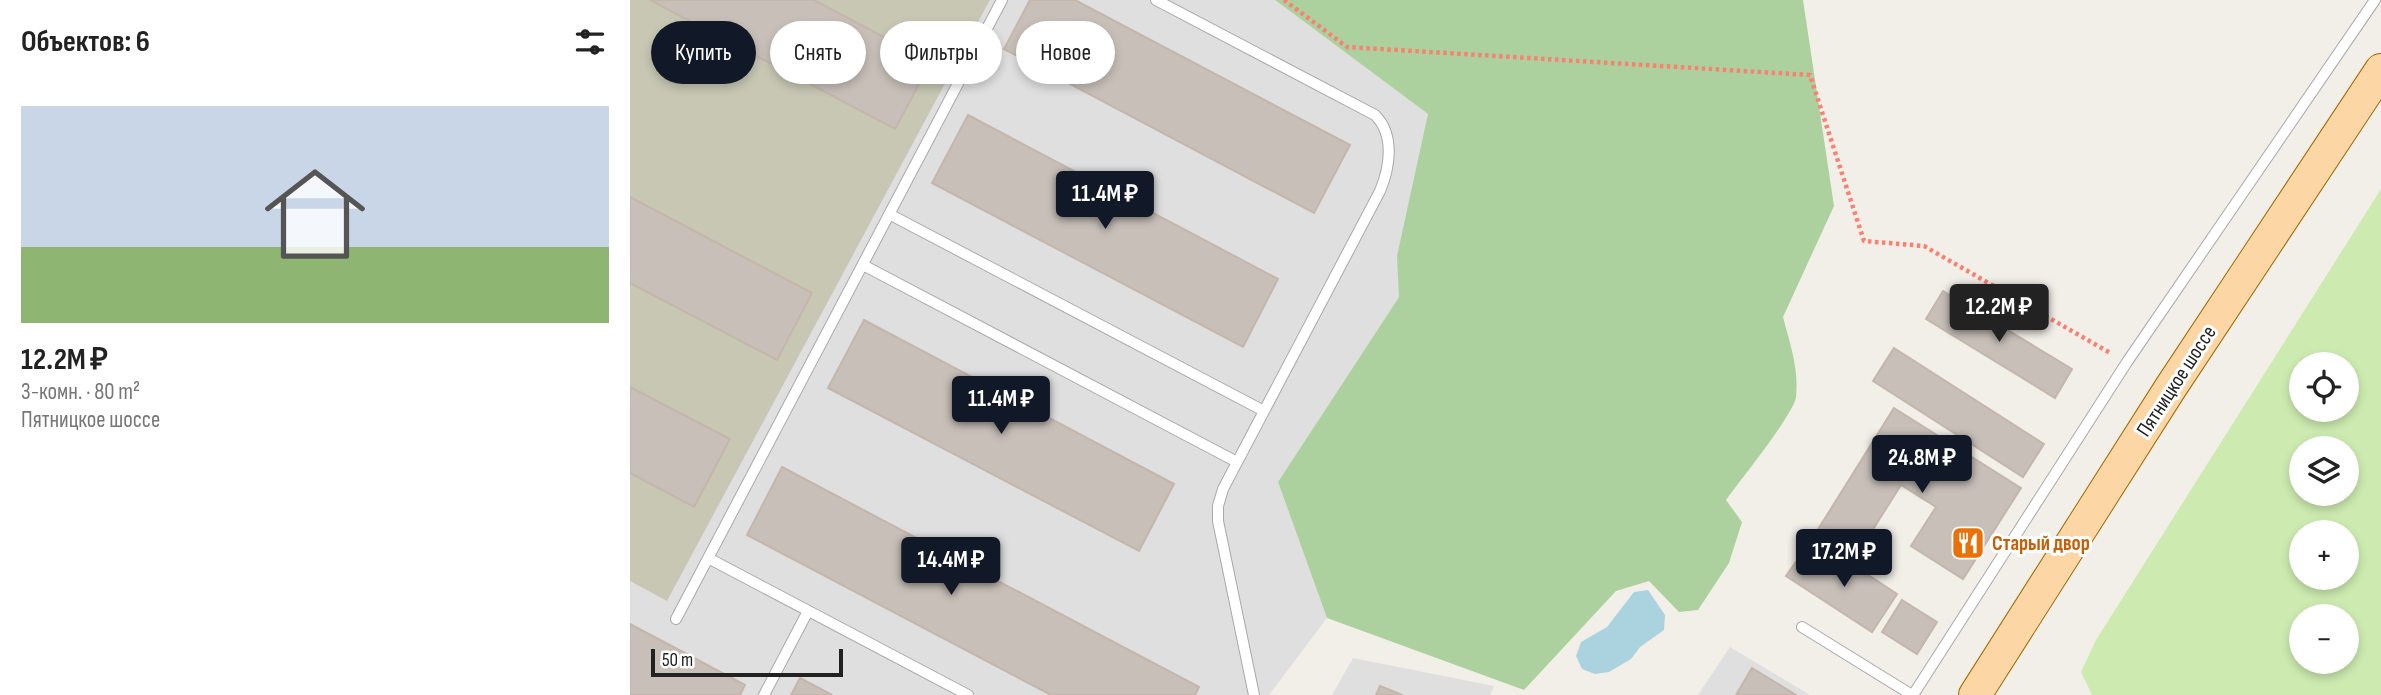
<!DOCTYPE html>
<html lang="ru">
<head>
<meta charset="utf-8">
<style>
  body { margin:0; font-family:"Sofia Sans Condensed",sans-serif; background:#f2f2f2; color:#222; height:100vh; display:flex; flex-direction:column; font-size:26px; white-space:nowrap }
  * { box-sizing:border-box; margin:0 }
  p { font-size:23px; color:#767676 }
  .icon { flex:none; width:38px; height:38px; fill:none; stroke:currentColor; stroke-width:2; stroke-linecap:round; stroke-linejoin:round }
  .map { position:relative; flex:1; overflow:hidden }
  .sheet { display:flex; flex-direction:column; background:#fff; width:630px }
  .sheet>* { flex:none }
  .top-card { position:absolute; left:21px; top:21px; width:665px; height:63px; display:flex; gap:14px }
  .tools { position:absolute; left:1659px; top:352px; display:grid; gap:14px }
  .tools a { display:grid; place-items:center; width:70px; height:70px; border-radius:50%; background:#fff; box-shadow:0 4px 10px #0003; font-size:35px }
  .scale { position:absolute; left:21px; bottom:18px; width:192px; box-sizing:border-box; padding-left:7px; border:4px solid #222; border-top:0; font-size:19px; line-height:24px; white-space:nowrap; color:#222; -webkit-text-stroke:5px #fff; paint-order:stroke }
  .price { position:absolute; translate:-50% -60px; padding:0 16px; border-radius:7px; background:#111827; color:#fff; font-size:23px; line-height:46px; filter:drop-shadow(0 2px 4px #0008) }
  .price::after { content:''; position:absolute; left:50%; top:42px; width:21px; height:16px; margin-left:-10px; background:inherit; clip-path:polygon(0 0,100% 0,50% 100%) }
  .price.on { background:#222; color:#fff }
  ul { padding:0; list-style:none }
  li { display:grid; align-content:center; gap:14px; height:371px; padding:0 21px }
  li span { display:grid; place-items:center; height:217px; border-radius:0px; color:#555 }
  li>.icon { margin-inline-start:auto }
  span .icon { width:126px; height:126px; fill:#fffc; stroke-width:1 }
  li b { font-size:30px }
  h2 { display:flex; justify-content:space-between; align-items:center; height:84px; padding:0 21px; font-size:30px }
  .pill { padding:0 24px; border-radius:32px; background:#fff; box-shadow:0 4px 10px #0003; font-size:24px; line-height:63px }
  .pill.on { background:#111827; color:#fff }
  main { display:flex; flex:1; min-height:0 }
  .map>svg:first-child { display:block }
  .residential { fill:#e0dfdf }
  .construction { fill:#c7c7b4 }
  .grass { fill:#cdebb0; fill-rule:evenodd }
  .forest { fill:#add19e }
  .water { fill:#aad3df }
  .building { fill:#c7bfb8; stroke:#c4b6ab; stroke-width:2 }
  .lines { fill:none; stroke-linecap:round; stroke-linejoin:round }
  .lane-casing { stroke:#a9a9a9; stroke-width:12 }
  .primary-casing { stroke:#a06b00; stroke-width:34 }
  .path { stroke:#fa8072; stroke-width:4.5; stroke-dasharray:3.5 3.5; stroke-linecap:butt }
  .lane { stroke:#fff; stroke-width:10 }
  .primary { stroke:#fcd6a4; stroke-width:32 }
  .labels { text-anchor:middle; stroke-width:6; stroke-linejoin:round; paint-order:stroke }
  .street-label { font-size:21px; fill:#222; stroke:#fff }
  .food-label { font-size:21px; font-weight:bold; fill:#c56008; stroke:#fff; text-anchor:start }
</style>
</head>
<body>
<main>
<section class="sheet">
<h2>Объектов: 6<svg class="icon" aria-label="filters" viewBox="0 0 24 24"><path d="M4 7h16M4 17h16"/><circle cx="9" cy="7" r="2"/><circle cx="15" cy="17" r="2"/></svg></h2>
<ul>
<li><span style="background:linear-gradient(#c9d6e8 65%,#8fb573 0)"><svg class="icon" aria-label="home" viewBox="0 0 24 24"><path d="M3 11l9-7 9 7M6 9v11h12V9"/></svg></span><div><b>12.2M ₽</b><p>3-комн. · 80 m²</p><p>Пятницкое шоссе</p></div></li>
</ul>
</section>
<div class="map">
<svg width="1751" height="695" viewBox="0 0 1751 695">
  <rect width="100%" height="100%" fill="#f2efe9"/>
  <path class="residential" d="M 360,0 L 645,0 L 798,114 L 769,297 L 648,482 L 697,618 L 639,695 L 0,695 L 0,581 L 37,600 Z
    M 1100,647 L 1180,695 L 1068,695 Z
    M 723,658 L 864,686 L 860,695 L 702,695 Z"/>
  <path class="construction" d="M 0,0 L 360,0 L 37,601 L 0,581 Z"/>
  <path class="grass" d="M 1751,189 L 1751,695 L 1462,695 L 1451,672 L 1466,640 ZM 1671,364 L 1717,364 L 1717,410 L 1671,410 ZM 1671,448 L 1717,448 L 1717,494 L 1671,494 ZM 1671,532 L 1717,532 L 1717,578 L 1671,578 ZM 1671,616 L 1717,616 L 1717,662 L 1671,662 Z"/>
  <path class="forest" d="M 645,0 L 1173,0 L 1204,206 L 1153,317 C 1160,344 1169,368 1166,397 C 1164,414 1109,482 1096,500 L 1112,522 L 1099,563 L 1068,610 L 1049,612 L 1019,581 L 986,591 L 894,690 L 697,618 L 648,482 L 769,297 L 767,256 L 798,114 Z"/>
  <path class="water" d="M 1018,590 L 1035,615 L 1034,630 L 1010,647 L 1001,659 L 979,672 L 965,674 L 952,669 L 946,656 L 951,642 L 977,627 L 1004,592 Z"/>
  <path class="building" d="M 20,0 L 184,0 L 301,62 L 265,129 Z
    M 400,0 L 445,0 L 720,145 L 684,213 L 374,49 Z
    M 338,115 L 648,279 L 613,347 L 302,183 Z
    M 0,197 L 182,293 L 147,360 L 0,283 Z
    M 1313,291 L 1442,369 L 1425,398 L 1296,319 Z
    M 234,320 L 544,484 L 509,551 L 198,388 Z
    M 1264,348 L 1414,444 L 1393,477 L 1243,381 Z
    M 0,387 L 100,439 L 64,507 L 0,473 Z
    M 1264,408 L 1391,488 L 1333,579 L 1281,546 L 1306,507 L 1271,485 L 1226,556 L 1187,531 Z
    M 152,467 L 569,687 L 565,695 L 421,695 L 117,535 Z
    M 1175,549 L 1213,574 L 1220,563 L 1267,594 L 1242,632 L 1156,576 Z
    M 1272,600 L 1307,622 L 1287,654 L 1252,632 Z
    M 0,624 L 115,685 L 110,695 L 0,695 Z
    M 1122,668 L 1166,695 L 1106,695 Z
    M 170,678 L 202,695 L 161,695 Z
    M 750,686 L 772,695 L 746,695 Z"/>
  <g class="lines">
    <defs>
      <path id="lane" d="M 526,0 L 745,115 C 765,135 760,167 750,191 L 593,489 L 588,506 L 588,521 L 624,695
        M 259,214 L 634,411
        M 233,265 L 607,462
        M 78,558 L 338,695
        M 46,619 L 372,0
        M 1172,627 L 1282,695
        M 134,695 L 178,611
        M 1283,695 L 1497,362 L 1745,0"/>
      <path id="primary" d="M 1345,695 L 1541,387 L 1751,70"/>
    </defs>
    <use href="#lane" class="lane-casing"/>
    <use href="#primary" class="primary-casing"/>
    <path class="path" d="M 654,0 L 717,47 L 1180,75 L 1234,241 L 1294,246 L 1482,354"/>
    <use href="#lane" class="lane"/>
    <use href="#primary" class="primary"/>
  </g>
  <defs>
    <symbol id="restaurant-square" viewBox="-11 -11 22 22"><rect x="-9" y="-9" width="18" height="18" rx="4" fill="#e8710a" stroke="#fff"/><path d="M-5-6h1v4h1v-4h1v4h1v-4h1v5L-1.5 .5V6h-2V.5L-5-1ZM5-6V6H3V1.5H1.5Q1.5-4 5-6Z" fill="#fff"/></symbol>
  </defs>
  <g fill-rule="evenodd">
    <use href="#restaurant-square" x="1319" y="524" width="38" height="38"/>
  </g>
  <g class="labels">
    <g class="street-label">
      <text transform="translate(1546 381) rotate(-57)" y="7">Пятницкое шоссе</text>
    </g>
    <g class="food-label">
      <text x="1362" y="550">Старый двор</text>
    </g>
  </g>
</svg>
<div class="tools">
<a><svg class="icon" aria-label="locate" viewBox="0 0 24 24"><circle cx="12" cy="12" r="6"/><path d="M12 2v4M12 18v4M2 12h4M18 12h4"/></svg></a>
<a><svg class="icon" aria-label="layers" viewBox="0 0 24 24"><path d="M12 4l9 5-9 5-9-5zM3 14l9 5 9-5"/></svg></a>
<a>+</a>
<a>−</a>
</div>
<div class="scale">50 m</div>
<b class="price" style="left:475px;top:231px">11.4M ₽</b>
<b class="price on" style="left:1369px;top:344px">12.2M ₽</b>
<b class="price" style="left:371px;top:436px">11.4M ₽</b>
<b class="price" style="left:1292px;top:495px">24.8M ₽</b>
<b class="price" style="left:1214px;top:589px">17.2M ₽</b>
<b class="price" style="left:321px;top:597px">14.4M ₽</b>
<div class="top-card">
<a class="pill on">Купить</a>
<a class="pill">Снять</a>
<a class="pill">Фильтры</a>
<a class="pill">Новое</a>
</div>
</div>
</main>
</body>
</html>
